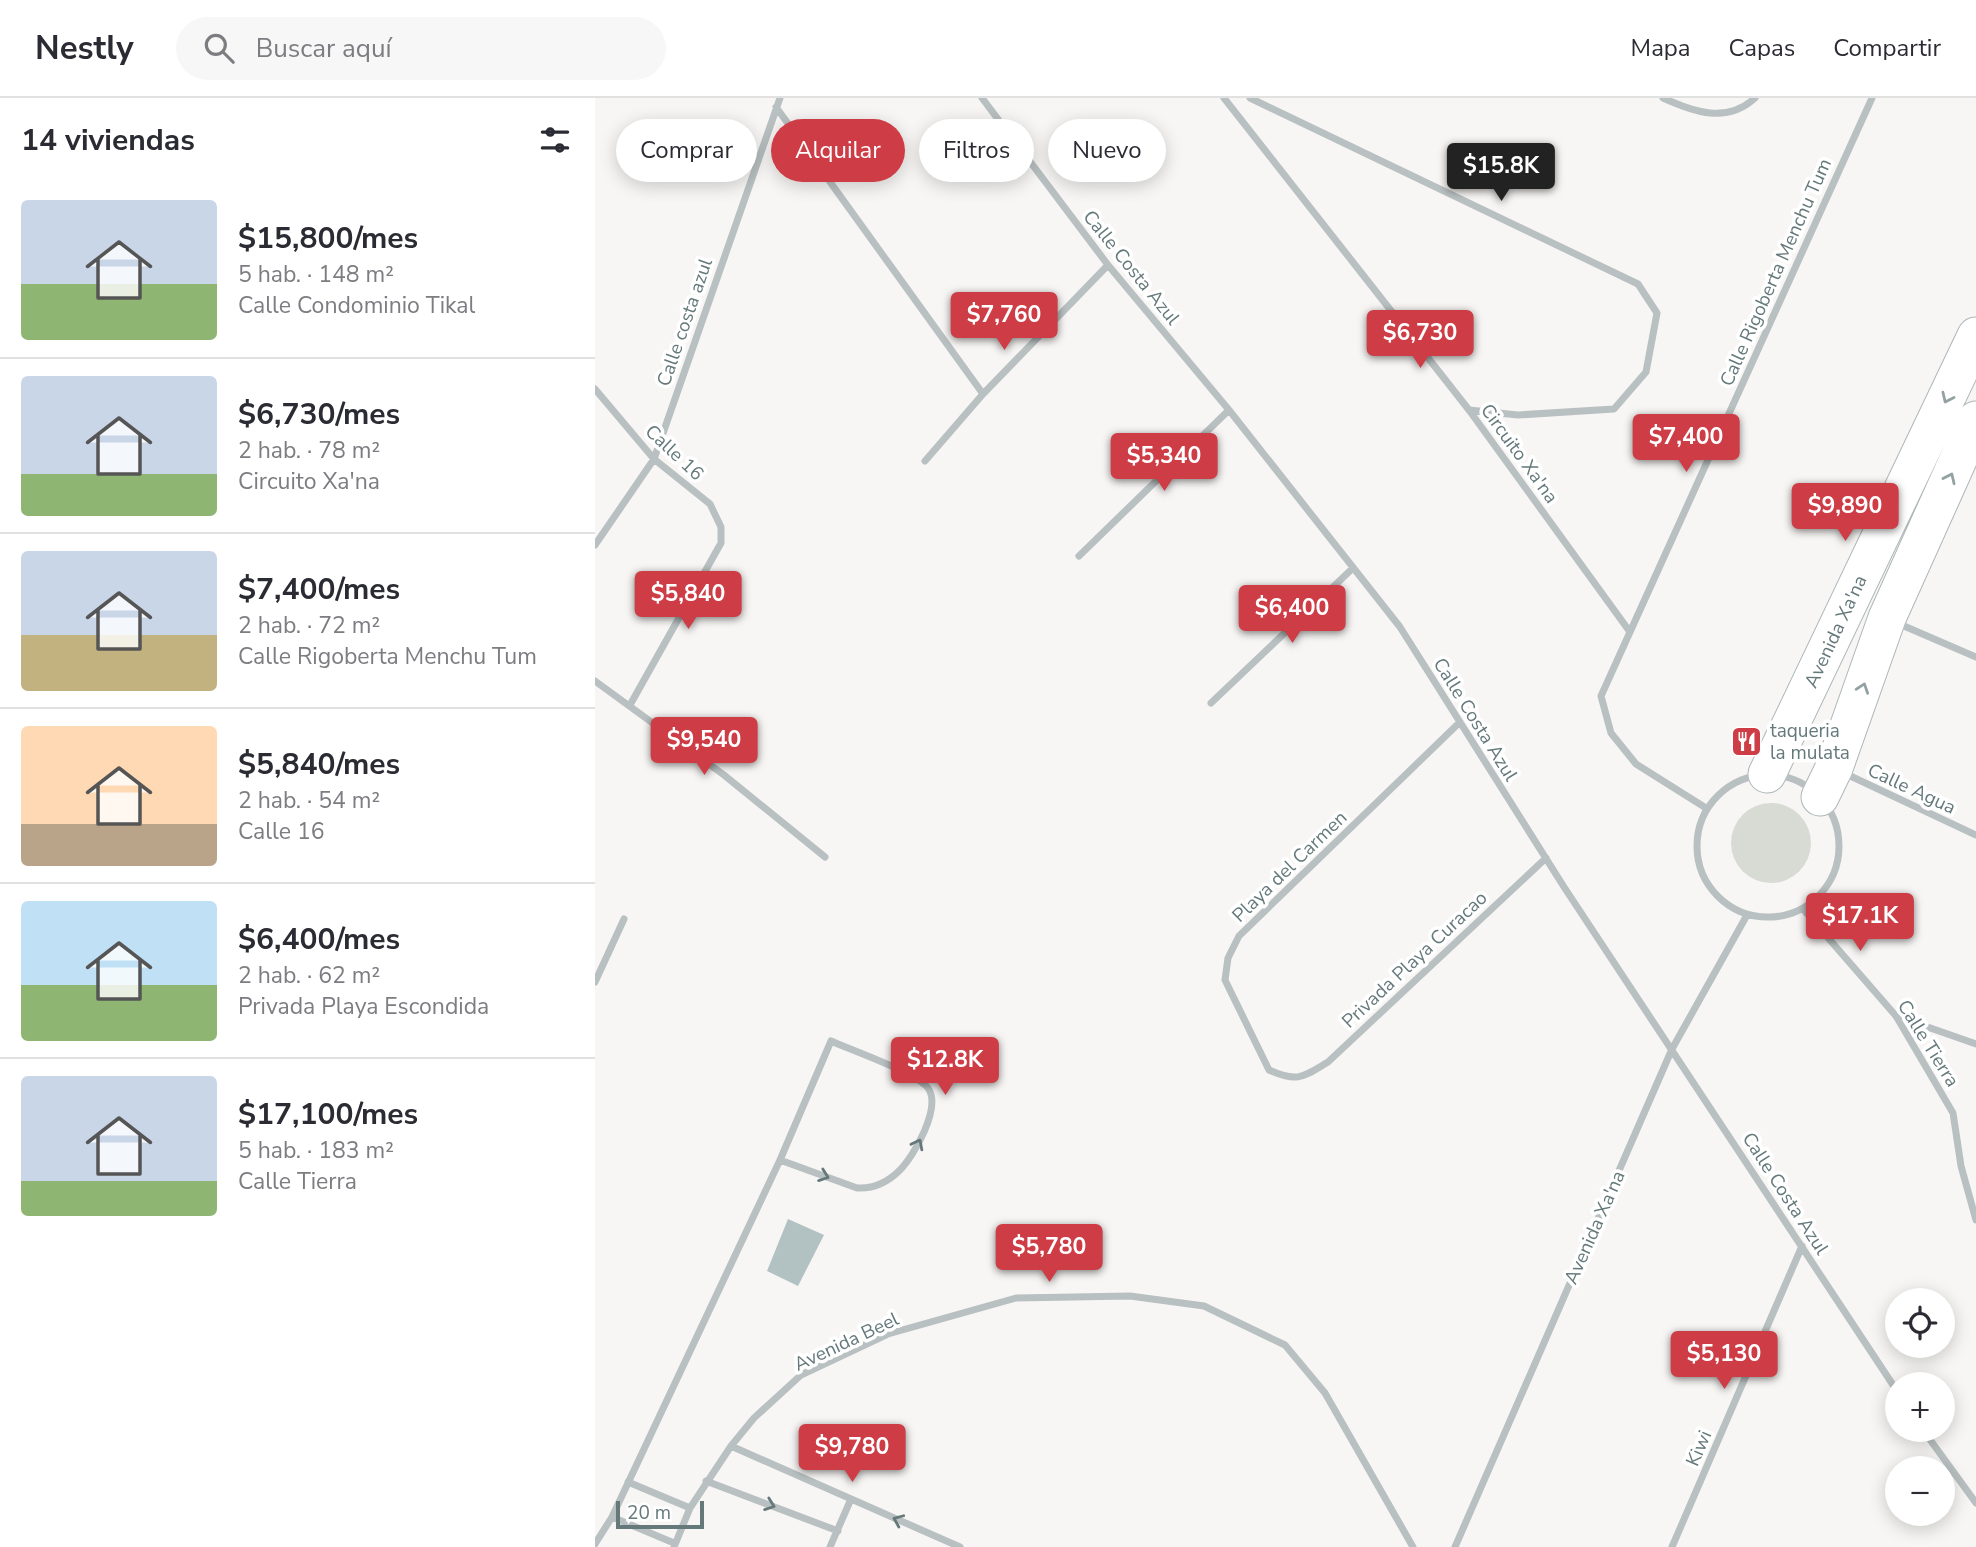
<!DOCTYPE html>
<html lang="es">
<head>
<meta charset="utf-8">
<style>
  body { margin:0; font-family:"Nunito Sans",sans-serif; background:#f7f7f7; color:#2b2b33; height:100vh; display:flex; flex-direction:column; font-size:26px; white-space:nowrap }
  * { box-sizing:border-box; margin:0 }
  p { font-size:23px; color:#7c7c81 }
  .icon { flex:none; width:38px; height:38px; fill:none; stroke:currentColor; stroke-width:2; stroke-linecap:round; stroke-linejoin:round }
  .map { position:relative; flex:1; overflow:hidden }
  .drawer { display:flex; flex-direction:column; background:#fff; width:595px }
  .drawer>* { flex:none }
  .banner { position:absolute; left:21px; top:21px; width:665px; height:63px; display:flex; gap:14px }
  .tools { position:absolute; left:1290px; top:1190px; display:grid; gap:14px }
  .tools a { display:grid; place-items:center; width:70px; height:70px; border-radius:50%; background:#fff; box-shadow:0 4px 18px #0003; font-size:35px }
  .scale { position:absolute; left:21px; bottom:18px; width:88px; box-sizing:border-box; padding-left:7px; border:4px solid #65797b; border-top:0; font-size:19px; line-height:24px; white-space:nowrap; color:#65797b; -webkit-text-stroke:5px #fff; paint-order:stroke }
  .price { position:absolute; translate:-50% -60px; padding:0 16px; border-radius:7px; background:#ce3c45; color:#fff; font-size:23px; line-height:46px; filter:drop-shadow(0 2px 4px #0008) }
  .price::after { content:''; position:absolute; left:50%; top:42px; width:21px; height:16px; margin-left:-10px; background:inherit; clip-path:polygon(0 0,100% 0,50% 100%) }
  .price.active { background:#222; color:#fff }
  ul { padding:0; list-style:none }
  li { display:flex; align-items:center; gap:21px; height:175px; padding:0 21px }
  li+li { border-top:2px solid #e1e1e2 }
  li span { display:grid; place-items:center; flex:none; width:196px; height:140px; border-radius:7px; color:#555 }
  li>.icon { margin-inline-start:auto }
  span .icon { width:84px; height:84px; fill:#fffc; stroke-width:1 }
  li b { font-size:30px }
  h2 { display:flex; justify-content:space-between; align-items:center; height:84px; padding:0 21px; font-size:30px }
  .pill { padding:0 24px; border-radius:32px; background:#fff; box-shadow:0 4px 18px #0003; font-size:24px; line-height:63px }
  .pill.active { background:#ce3c45; color:#fff }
  header { display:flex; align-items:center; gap:42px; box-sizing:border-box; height:98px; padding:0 35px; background:#fff; border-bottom:2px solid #e1e1e2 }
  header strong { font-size:33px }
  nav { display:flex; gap:38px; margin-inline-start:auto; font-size:24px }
  .search { width:490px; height:63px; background:#f7f7f7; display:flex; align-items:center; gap:18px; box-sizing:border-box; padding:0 24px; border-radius:38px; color:#7c7c81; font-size:26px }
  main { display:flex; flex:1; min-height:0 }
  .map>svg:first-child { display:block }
  .green { fill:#d8dbd4 }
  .water { fill:#b2c2c2 }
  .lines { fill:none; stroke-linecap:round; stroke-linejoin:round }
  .secondary-casing { stroke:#aeb6b8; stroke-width:39 }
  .street { stroke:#b9c0c1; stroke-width:7 }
  .secondary { stroke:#fff; stroke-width:37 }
  .oneway { stroke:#93a1a3 }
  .oneway2 { stroke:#65797b }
  .labels { text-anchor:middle; stroke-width:7; stroke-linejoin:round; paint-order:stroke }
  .street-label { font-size:19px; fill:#65797b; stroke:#fff }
  .poi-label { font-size:19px; fill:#65797b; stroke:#fff; text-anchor:start }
</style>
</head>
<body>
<header>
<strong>Nestly</strong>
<div class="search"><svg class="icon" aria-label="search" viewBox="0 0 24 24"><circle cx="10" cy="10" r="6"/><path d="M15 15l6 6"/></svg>Buscar aquí</div>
<nav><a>Mapa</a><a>Capas</a><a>Compartir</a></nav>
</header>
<main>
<section class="drawer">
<h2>14 viviendas<svg class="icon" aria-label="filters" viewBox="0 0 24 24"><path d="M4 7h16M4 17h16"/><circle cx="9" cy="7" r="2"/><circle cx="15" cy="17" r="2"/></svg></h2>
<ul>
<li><span style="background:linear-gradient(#c9d6e8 60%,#8fb573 0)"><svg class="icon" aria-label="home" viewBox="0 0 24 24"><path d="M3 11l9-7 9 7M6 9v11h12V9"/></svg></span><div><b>$15,800/mes</b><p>5 hab. · 148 m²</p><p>Calle Condominio Tikal</p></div></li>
<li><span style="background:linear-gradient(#c9d6e8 70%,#8fb573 0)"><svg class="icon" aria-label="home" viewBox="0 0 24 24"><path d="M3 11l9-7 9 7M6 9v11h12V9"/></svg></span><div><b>$6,730/mes</b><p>2 hab. · 78 m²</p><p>Circuito Xa'na</p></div></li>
<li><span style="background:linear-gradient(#c9d6e8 60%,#c2b280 0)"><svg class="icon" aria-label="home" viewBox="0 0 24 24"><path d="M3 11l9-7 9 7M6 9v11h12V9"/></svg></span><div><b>$7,400/mes</b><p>2 hab. · 72 m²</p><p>Calle Rigoberta Menchu Tum</p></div></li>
<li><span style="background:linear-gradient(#ffd9b3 70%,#b9a48a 0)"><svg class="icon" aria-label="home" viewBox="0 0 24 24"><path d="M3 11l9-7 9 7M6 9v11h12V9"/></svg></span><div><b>$5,840/mes</b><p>2 hab. · 54 m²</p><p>Calle 16</p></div></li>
<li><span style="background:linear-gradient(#bfe0f5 60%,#8fb573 0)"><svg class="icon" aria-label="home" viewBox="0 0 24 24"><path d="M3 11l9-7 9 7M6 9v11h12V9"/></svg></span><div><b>$6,400/mes</b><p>2 hab. · 62 m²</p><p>Privada Playa Escondida</p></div></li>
<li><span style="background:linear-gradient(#c9d6e8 75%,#8fb573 0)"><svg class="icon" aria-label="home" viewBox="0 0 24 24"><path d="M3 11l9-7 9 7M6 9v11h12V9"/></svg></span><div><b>$17,100/mes</b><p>5 hab. · 183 m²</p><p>Calle Tierra</p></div></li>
</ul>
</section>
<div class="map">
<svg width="1381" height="1449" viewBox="0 0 1381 1449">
  <rect width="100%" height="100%" fill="#f7f6f4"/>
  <path class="green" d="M1136 745a40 40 0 1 1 80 0a40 40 0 1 1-80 0Z"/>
  <path class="water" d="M 193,1121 L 229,1137 L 203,1188 L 172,1173 Z"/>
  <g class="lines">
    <defs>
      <path id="secondary" d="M 1172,676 L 1381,238
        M 1225,699 L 1239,670 L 1292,520 L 1381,322"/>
    </defs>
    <use href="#secondary" class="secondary-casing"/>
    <path class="street" d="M 387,0 L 513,167 L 634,312 L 805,529 L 969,789 L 1302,1293
      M 629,0 L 874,312 L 1035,534
      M 655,0 L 1043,186 L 1062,215 L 1051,274 L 1019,311 L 923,317 L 874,312
      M 1068,0 C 1099,14 1132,26 1160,0
      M 181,9 L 388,296
      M 0,291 L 59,361 L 115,406 L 126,429 L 126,445 L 35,607
      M 330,363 L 388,296 L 513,167
      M 0,447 L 59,361 L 185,0
      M 484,458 L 634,312
      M 1302,525 L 1381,559
      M 0,583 L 129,677 L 230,759
      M 616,605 L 758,470
      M 865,624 L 644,838 L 633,860 L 630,882 L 674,972 C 703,985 708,979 733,964 L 951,760
      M 1249,675 L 1381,737
      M1102 748a71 71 0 1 1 142 0a71 71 0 1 1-142 0Z
      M 1111,710 L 1041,666 L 1016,635 L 1006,598 L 1277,0
      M 1208,811 L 1301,918 L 1358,1015 L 1366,1068 L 1381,1122
      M 0,884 L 29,821
      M 1301,918 L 1381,946
      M 1328,1332 L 1381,1405
      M 136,1348 L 365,1449
      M 111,1383 L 243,1433
      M 33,1384 L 95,1410
      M 17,1419 L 79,1445
      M 0,1446 L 17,1419 L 185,1062 L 236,943 C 256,952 322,975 333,990 C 347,1009 319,1058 305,1072 C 293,1084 278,1091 262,1090 L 185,1062
      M 79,1449 L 95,1410 L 136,1348 L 159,1320 L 206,1277 L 293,1236 L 421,1200 L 535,1198 L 609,1208 L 690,1247 L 730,1295 L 818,1449
      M 235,1449 L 256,1401
      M 860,1449 L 1077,951 L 1152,817
      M 1077,1449 L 1207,1148"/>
    <use href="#secondary" class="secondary"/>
  </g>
  <defs><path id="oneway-chevron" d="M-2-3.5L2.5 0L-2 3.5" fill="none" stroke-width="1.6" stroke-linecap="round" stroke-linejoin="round" transform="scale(1.75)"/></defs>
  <g class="oneway">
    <use href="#oneway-chevron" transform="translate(1352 300) rotate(115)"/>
    <use href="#oneway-chevron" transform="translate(1355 380) rotate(-65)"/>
    <use href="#oneway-chevron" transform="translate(1268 590) rotate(-71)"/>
  </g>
  <g class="oneway2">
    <use href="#oneway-chevron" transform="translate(323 1046) rotate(-63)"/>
    <use href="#oneway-chevron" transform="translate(229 1078) rotate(20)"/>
    <use href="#oneway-chevron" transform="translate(175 1407) rotate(20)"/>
    <use href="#oneway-chevron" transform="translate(303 1422) rotate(-157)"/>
  </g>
  <defs>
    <symbol id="restaurant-square" viewBox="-11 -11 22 22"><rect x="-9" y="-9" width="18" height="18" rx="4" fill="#ce3c45" stroke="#fff"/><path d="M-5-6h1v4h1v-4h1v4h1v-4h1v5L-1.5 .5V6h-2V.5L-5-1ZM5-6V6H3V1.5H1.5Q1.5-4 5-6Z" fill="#fff"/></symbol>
  </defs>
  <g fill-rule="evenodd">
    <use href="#restaurant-square" x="1134" y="626" width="35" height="35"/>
  </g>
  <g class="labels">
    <g class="street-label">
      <text transform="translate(537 169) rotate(51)" y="7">Calle Costa Azul</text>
      <text transform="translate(1180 174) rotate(-66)" y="7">Calle Rigoberta Menchu Tum</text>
      <text transform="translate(89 224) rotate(-71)" y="7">Calle costa azul</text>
      <text transform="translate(80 354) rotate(43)" y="7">Calle 16</text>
      <text transform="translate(925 355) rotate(54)" y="7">Circuito Xa'na</text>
      <text transform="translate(1240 533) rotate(-65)" y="7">Avenida Xa'na</text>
      <text transform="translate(881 621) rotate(58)" y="7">Calle Costa Azul</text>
      <text transform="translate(1317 690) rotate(25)" y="7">Calle Agua</text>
      <text transform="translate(694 768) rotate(-44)" y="7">Playa del Carmen</text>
      <text transform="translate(819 861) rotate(-43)" y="7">Privada Playa Curacao</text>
      <text transform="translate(1334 945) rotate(58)" y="7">Calle Tierra</text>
      <text transform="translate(1191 1095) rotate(57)" y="7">Calle Costa Azul</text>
      <text transform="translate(999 1129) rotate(-66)" y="7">Avenida Xa'na</text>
      <text transform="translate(251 1243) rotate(-25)" y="7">Avenida Beel</text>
      <text transform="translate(1103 1350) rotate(-67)" y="7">Kiwi</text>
    </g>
    <g class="poi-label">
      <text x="1175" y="639">taqueria<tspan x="1175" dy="22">la mulata</tspan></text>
    </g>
  </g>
</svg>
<div class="tools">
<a><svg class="icon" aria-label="locate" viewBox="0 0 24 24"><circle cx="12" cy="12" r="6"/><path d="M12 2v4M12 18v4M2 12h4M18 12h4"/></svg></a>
<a>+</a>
<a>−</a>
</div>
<div class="scale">20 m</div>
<b class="price active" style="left:906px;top:105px">$15.8K</b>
<b class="price" style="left:409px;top:254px">$7,760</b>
<b class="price" style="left:825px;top:272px">$6,730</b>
<b class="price" style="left:1091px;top:376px">$7,400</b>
<b class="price" style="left:569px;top:395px">$5,340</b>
<b class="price" style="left:1250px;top:445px">$9,890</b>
<b class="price" style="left:93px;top:533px">$5,840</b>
<b class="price" style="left:697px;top:547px">$6,400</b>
<b class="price" style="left:109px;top:679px">$9,540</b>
<b class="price" style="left:1265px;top:855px">$17.1K</b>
<b class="price" style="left:350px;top:999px">$12.8K</b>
<b class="price" style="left:454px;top:1186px">$5,780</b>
<b class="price" style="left:1129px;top:1293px">$5,130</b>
<b class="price" style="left:257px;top:1386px">$9,780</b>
<div class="banner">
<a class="pill">Comprar</a>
<a class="pill active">Alquilar</a>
<a class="pill">Filtros</a>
<a class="pill">Nuevo</a>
</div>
</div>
</main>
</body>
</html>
